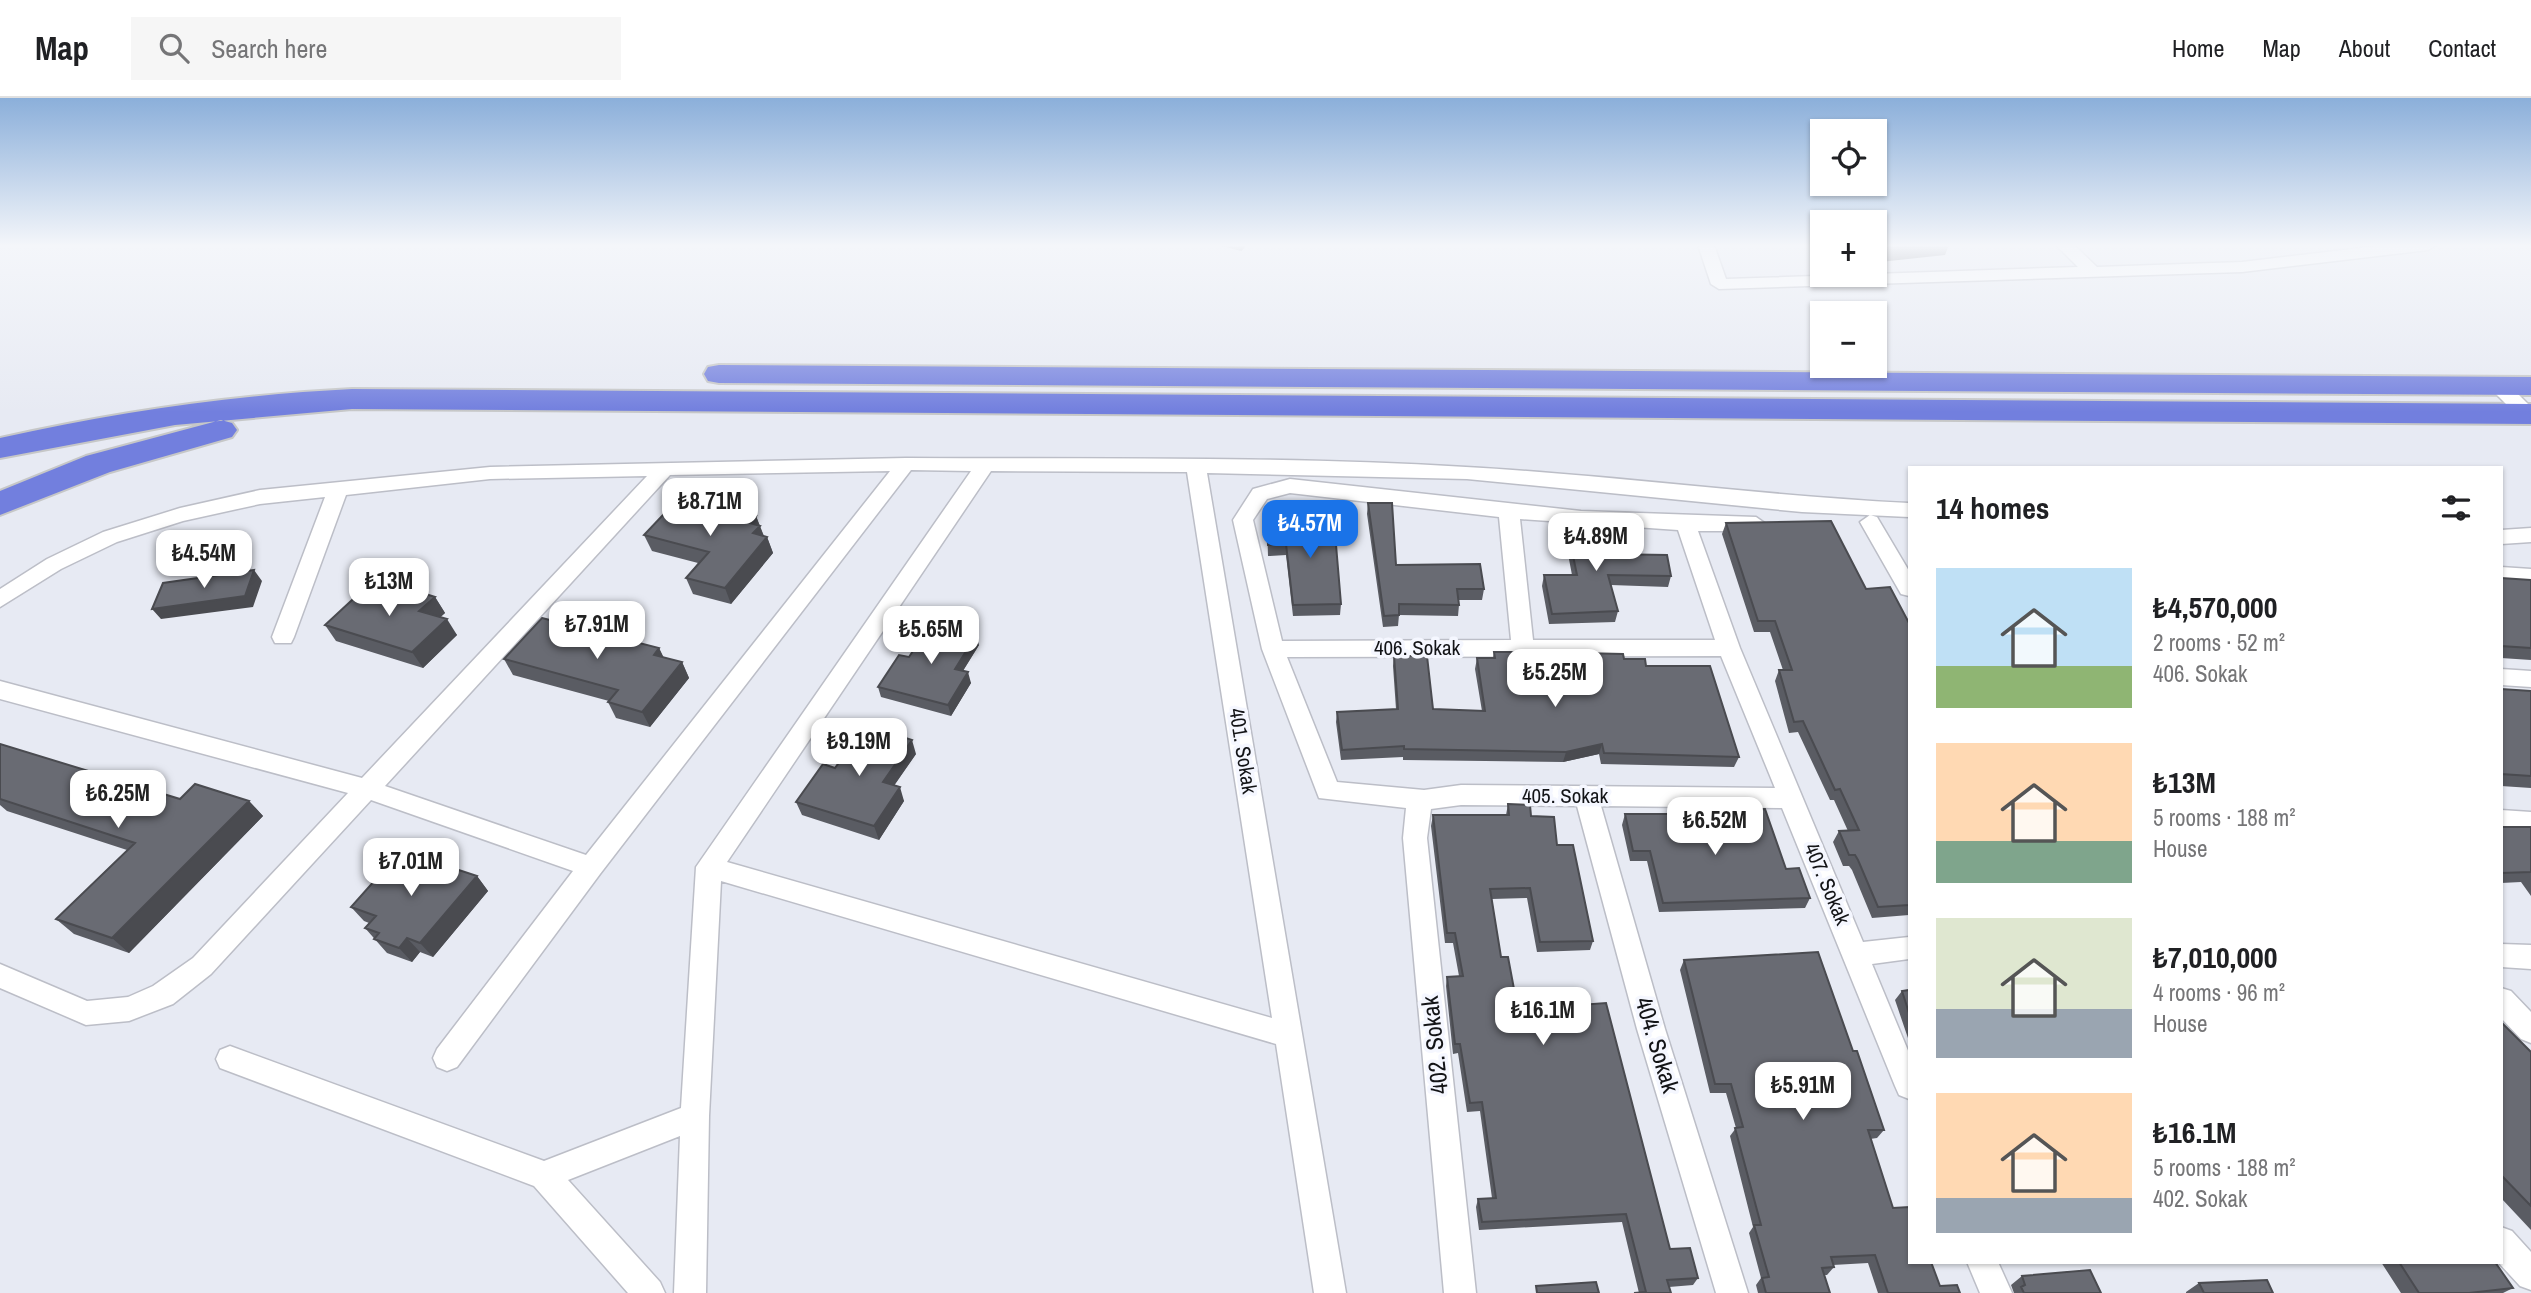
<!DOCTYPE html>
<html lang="en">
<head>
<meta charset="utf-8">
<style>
  body { margin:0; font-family:"Archivo Narrow",sans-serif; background:#f6f6f6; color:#202124; height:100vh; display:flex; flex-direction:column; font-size:26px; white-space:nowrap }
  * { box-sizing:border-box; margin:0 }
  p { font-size:23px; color:#757577 }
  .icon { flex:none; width:38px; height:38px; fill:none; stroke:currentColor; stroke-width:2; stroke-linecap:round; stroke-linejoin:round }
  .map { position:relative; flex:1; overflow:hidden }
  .side { position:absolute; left:1908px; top:368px; width:595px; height:798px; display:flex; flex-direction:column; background:#fff; border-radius:0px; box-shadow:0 2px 5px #0004 }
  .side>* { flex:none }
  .buttons { position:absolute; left:1810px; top:21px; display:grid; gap:14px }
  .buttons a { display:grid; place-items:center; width:77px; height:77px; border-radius:0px; background:#fff; box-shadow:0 2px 5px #0004; font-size:35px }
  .price { position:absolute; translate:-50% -60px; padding:0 16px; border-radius:14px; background:#fff; color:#222; font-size:23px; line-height:46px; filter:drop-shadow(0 2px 4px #0008) }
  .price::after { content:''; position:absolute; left:50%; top:42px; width:21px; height:16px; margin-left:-10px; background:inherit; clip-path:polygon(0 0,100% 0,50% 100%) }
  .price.current { background:#1a73e8; color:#fff }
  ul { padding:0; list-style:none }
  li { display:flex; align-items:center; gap:21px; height:175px; padding:0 28px }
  li span { display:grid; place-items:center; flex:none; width:196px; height:140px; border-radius:0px; color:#555 }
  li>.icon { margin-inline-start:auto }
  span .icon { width:84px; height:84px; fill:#fffc; stroke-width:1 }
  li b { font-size:30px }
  h2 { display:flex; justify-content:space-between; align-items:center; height:84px; padding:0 28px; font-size:30px }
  header { display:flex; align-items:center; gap:42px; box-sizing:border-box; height:98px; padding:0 35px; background:#fff; border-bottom:2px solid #e0e0e0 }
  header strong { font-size:33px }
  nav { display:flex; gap:38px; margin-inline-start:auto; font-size:24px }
  .search { width:490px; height:63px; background:#f6f6f6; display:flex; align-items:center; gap:18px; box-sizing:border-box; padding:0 24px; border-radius:0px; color:#757577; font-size:26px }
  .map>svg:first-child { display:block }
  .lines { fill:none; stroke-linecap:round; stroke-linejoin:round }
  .street-casing { stroke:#bcbec7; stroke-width:3 }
  .highway-casing { stroke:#c6c7c7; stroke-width:4 }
  .street { fill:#fff; fill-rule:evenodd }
  .highway { fill:#727fde; fill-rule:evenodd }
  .wall { fill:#5a5c63 }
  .shaded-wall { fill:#4a4b50 }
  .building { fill:#696b73; stroke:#4a4b50; stroke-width:2 }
  .labels { text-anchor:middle; stroke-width:7; stroke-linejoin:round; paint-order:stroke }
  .street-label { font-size:21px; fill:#131417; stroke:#f5f7ff }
  .near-street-label { font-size:24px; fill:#131417; stroke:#f5f7ff }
</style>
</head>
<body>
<header>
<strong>Map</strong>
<div class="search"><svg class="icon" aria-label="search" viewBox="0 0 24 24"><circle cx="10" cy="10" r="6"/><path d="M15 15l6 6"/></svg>Search here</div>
<nav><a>Home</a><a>Map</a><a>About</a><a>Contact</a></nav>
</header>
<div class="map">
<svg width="2531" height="1195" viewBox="0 0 2531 1195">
  <rect width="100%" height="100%" fill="#e7eaf3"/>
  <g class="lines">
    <defs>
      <path id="street" d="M 1698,147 L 1714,147 L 1726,181 L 2078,169 L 2056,147 L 2074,147 L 2097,169 L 2242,164 L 2386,147 L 2436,147 L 2428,152 L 2242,174 L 1719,191 L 1711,186 Z
        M 2499,282 L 2506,284 L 2531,309 L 2531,326 L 2524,324 L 2492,292 L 2490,288 Z
        M 906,360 C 1093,361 1280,358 1466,369 C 1614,377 1761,398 1909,405 L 1909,419 L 1802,414 L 1467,381 L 1207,375 L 1346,1195 L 1314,1195 L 1276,946 L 721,783 L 709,1018 L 706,1195 L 674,1195 L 680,1038 L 568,1082 L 660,1184 L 665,1195 L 628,1195 L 534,1088 L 220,970 L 216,961 L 220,952 L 230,948 L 544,1063 L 681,1010 L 696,769 L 971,373 L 911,372 L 600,776 L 457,969 L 447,973 L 437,969 L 433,960 L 437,951 L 573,773 L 371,702 L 211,876 L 173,906 L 129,923 L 86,927 L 0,890 L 0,866 L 87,903 L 128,899 L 153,888 L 193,860 L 348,695 L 0,601 L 0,583 L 362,680 L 647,378 L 490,381 L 346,397 L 294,539 L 291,545 L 275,545 L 272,539 L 325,399 L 260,406 L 183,423 L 117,444 L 61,471 L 0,509 L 0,491 L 47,461 L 103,434 L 180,410 L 260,392 L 490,369 ZM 890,373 L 586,757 L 385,688 L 670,377 ZM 991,373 L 1187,374 L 1272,920 L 727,764 Z
        M 1290,381 L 1581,413 L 1756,419 L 1766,426 L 1756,433 L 1698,433 L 1740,550 L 1863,844 L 1909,839 L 1909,861 L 1872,866 L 1909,955 L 1909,1001 L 1899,997 L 1895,988 L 1782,710 L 1601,708 L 1665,931 L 1748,1195 L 1716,1195 L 1637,931 L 1577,708 L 1461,707 L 1431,711 L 1427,740 L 1476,1195 L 1444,1195 L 1403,740 L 1406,710 L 1319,700 L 1262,551 L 1233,422 L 1253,391 ZM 1290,395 L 1499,419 L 1511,542 L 1282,543 L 1253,422 L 1267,401 ZM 1520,421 L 1678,432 L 1715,542 L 1533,542 ZM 1721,558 L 1775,690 L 1461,687 L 1424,692 L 1337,684 L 1287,559 Z
        M 1870,417 L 1877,419 L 1909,473 L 1909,498 L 1901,496 L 1860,424 Z
        M 2531,430 L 2531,444 L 2501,446 L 2501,432 Z
        M 2501,469 L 2531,471 L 2531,485 L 2501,483 Z
        M 2501,571 L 2531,573 L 2531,589 L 2501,587 Z
        M 2501,712 L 2531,714 L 2531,734 L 2501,732 Z
        M 2501,846 L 2531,847 L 2531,871 L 2501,869 Z
        M 2501,890 L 2511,893 L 2531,914 L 2531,945 L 2521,941 L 2501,920 Z
        M 2501,1129 L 2512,1133 L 2531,1154 L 2531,1192 L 2520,1188 L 2498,1164 Z
        M 1967,1164 L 1998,1164 L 2012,1195 L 1980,1195 Z"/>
      <path id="highway" d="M 719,267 L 2531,279 L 2531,297 L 719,285 L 708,283 L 704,276 L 708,269 Z
        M 352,291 L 2531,306 L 2531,326 L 352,311 L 175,327 L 0,360 L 0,340 C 116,314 233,297 352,291 Z
        M 221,322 L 232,325 L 237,332 L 232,339 L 110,374 L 0,417 L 0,393 L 86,358 Z"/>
    </defs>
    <use href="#street" class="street-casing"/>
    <use href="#highway" class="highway-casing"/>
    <use href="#street" class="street"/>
    <use href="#highway" class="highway"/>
  </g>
  <path class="wall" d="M 1218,147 L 1247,147 L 1241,153 Z
    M 1874,147 L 1949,147 L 1945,157 L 1880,164 L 1874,157 Z
    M 1368,405 L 1396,467 L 1484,491 L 1482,502 L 1459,502 L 1459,507 L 1458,518 L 1399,517 L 1398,528 L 1383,529 L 1367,416 Z
    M 756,418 L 764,438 L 767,439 L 773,455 L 731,506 L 693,496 L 686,480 L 698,465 L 652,453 L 644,437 Z
    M 1566,424 L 1604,456 L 1671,478 L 1668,489 L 1611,487 L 1618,513 L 1615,524 L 1549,526 L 1542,488 L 1544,477 L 1572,477 L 1564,435 Z
    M 1267,425 L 1341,506 L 1340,517 L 1293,518 L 1286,457 L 1268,458 Z
    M 1726,425 L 1866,491 L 1909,525 L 1909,817 L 1872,820 L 1852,772 L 1849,768 L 1843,768 L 1833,744 L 1839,733 L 1848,733 L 1834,702 L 1830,702 L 1798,634 L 1789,635 L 1775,583 L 1779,572 L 1783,572 L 1770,534 L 1754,534 L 1722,436 Z
    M 2501,480 L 2531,482 L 2531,562 L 2501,560 Z
    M 386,498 L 435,499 L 445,515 L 440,519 L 457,537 L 423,570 L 336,543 L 325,527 Z
    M 979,547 L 963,573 L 971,585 L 951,618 L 881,599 L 878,589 L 909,559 Z
    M 659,550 L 663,559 L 682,564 L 689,580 L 650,629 L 616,620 L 608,604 L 609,603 L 513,577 L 504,561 Z
    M 1494,554 L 1535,563 L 1579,563 L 1581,555 L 1624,561 L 1646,568 L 1739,659 L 1734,669 L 1601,666 L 1599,656 L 1563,664 L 1403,662 L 1403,659 L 1341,662 L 1336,624 L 1337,614 L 1396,611 L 1393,568 L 1394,558 L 1433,611 L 1482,613 L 1475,571 L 1477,560 L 1493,560 Z
    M 2501,591 L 2531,593 L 2531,690 L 2501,688 Z
    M 0,646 L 180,701 L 249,703 L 263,718 L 129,855 L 74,836 L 56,821 L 127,752 L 7,713 L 0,707 Z
    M 916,656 L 894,687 L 904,703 L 879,742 L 802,717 L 796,704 L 835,670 Z
    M 1508,706 L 1531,718 L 1557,747 L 1593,843 L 1590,852 L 1537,854 L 1527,800 L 1492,801 L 1501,859 L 1517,907 L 1525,911 L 1670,1151 L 1698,1180 L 1693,1187 L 1669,1189 L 1671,1195 L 1639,1195 L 1622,1124 L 1479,1132 L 1476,1109 L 1478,1101 L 1492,1100 L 1480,1013 L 1467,1014 L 1458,955 L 1453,956 L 1446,888 L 1447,879 L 1459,878 L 1453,845 L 1445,845 L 1431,728 L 1433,717 L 1506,717 Z
    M 1734,712 L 1786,771 L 1810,800 L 1805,810 L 1659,814 L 1647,763 L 1630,763 L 1622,727 L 1625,716 L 1733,716 Z
    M 2501,729 L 2531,729 L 2531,798 L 2521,784 L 2501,785 Z
    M 477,778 L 488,793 L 433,859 L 420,854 L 412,864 L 387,855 L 365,830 L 369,825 L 364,823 L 351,809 Z
    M 1684,862 L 1853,953 L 1884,1032 L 1877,1040 L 1870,1041 L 1893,1110 L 1940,1188 L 1960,1195 L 1878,1195 L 1868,1165 L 1833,1167 L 1834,1169 L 1827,1177 L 1824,1177 L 1830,1195 L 1758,1195 L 1756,1187 L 1761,1180 L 1749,1135 L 1753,1129 L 1730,1038 L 1736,1030 L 1726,995 L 1710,995 L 1680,872 Z
    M 1909,892 L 1909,943 L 1895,902 L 1902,893 Z
    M 2501,924 L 2531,954 L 2531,1132 L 2501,1100 Z
    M 2381,1164 L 2495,1164 L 2513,1190 L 2503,1195 L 2401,1195 Z
    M 2022,1178 L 2101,1195 L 2014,1195 L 2011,1187 Z
    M 2199,1185 L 2273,1195 L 2186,1195 L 2186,1194 Z"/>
  <path class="shaded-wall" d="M 1241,147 L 1247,147 L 1241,153 Z
    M 756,418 L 765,442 L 767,439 L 773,455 L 731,506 L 725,490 L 750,425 Z
    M 254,472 L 262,483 L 253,509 L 161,521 L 152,511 Z
    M 435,499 L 445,515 L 430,529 L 419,513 Z
    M 447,521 L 457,537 L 423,570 L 412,554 Z
    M 976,537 L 979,547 L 957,582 L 955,571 Z
    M 659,550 L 667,566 L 654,557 Z
    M 682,564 L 689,580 L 650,629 L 642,614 Z
    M 968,574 L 971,585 L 951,618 L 948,607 Z
    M 912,642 L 916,656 L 887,698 L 883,684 Z
    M 1602,646 L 1599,656 L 1563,664 L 1566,654 Z
    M 900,689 L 904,703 L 879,742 L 874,728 Z
    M 249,703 L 263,718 L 129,855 L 112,840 Z
    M 477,778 L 488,793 L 433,859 L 420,845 Z
    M 407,840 L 420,854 L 412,864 L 399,850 Z"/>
  <path class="building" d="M 680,399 L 756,418 L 750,425 L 760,428 L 753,435 L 767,439 L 725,490 L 686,480 L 709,454 L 644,437 Z
    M 1368,405 L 1392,405 L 1396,467 L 1480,466 L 1484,491 L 1457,491 L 1459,507 L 1399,506 L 1399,517 L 1384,518 Z
    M 1334,423 L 1341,506 L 1293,507 L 1286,446 L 1268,447 L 1267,425 Z
    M 1831,423 L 1866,491 L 1890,489 L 1909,525 L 1909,807 L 1878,809 L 1858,762 L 1855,757 L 1849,757 L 1839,733 L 1859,732 L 1840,691 L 1835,692 L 1803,623 L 1794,624 L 1779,572 L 1792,572 L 1775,523 L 1758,523 L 1726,425 Z
    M 1566,424 L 1597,424 L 1604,456 L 1667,457 L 1671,478 L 1608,477 L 1618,513 L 1552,516 L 1544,477 L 1577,477 Z
    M 254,472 L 245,498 L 152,511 L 163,485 Z
    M 2501,480 L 2531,482 L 2531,550 L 2501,548 Z
    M 397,487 L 435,499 L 419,513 L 447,521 L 412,554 L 325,527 L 364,491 L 386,498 Z
    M 542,520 L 659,550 L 654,557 L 682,564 L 642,614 L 608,604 L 618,592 L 504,561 Z
    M 931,526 L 976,537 L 955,571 L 968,574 L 948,607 L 878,589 L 899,557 L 909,559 Z
    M 1494,554 L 1534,554 L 1535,563 L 1582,563 L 1581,555 L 1623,556 L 1624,561 L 1645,561 L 1646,568 L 1710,568 L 1739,659 L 1604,655 L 1602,646 L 1566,654 L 1404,651 L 1404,648 L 1342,652 L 1337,614 L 1398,611 L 1394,558 L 1427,558 L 1433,611 L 1485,613 L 1477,560 L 1495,560 Z
    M 2501,591 L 2531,593 L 2531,678 L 2501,676 Z
    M 866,627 L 912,642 L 883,684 L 900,689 L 874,728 L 796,704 L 823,666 L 835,670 Z
    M 0,646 L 180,701 L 195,686 L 249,703 L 112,840 L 56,821 L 135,745 L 0,701 Z
    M 1508,706 L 1530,707 L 1531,718 L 1554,719 L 1557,747 L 1573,747 L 1593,843 L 1540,844 L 1530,790 L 1490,791 L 1501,859 L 1508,859 L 1517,907 L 1524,907 L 1525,911 L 1606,905 L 1670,1151 L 1690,1150 L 1698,1180 L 1667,1182 L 1671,1195 L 1634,1195 L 1646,1194 L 1626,1116 L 1482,1124 L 1478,1101 L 1496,1100 L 1482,1004 L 1470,1005 L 1460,946 L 1455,946 L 1447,879 L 1463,878 L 1455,835 L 1447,835 L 1433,717 L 1509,717 Z
    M 1765,711 L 1786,771 L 1799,770 L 1810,800 L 1663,805 L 1650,753 L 1633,753 L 1625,716 L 1735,716 L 1734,712 Z
    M 2501,729 L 2531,729 L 2531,774 L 2501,775 Z
    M 401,753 L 477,778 L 420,845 L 407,840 L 399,850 L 374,841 L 379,835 L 365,830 L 376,818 L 351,809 Z
    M 1818,854 L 1853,953 L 1857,953 L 1884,1032 L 1868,1032 L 1893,1110 L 1909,1109 L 1909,1164 L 1931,1164 L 1940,1188 L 1957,1187 L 1960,1195 L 1888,1195 L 1875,1157 L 1831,1159 L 1834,1169 L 1822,1170 L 1830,1195 L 1766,1195 L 1762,1180 L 1769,1179 L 1754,1127 L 1761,1127 L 1735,1030 L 1743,1029 L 1731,986 L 1715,986 L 1684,862 Z
    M 1909,892 L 1909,915 L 1902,893 Z
    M 2501,924 L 2531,954 L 2531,1108 L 2501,1077 Z
    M 2399,1164 L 2495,1164 L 2513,1190 L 2469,1195 L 2419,1195 Z
    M 2090,1172 L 2101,1195 L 2024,1195 L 2021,1189 L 2025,1187 L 2022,1178 Z
    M 2267,1182 L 2273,1195 L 2204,1195 L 2199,1185 Z
    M 1596,1184 L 1599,1195 L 1537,1195 L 1536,1188 Z"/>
  <linearGradient id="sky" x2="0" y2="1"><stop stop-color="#8bafda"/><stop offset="0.47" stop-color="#f4f6fa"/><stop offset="1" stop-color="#f4f6fa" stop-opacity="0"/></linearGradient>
  <rect width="2531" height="314" fill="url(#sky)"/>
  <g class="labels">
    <g class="street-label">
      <text x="1417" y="557">406. Sokak</text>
      <text transform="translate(1243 653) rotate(81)" y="7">401. Sokak</text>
      <text x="1565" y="705">405. Sokak</text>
      <text transform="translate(1827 786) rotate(67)" y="7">407. Sokak</text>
    </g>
    <g class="near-street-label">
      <text transform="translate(1435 947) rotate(-96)" y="8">402. Sokak</text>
      <text transform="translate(1657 947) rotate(73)" y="8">404. Sokak</text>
    </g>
  </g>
</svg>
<div class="buttons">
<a><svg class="icon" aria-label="locate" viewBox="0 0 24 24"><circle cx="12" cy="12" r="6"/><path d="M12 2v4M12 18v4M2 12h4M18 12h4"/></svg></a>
<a>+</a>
<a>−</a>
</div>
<b class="price" style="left:710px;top:440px">₺8.71M</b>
<b class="price current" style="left:1310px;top:462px">₺4.57M</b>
<b class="price" style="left:1596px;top:475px">₺4.89M</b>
<b class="price" style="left:204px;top:492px">₺4.54M</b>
<b class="price" style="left:389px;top:520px">₺13M</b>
<b class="price" style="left:597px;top:563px">₺7.91M</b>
<b class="price" style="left:931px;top:568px">₺5.65M</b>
<b class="price" style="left:1555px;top:611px">₺5.25M</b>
<b class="price" style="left:859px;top:680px">₺9.19M</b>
<b class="price" style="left:118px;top:732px">₺6.25M</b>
<b class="price" style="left:1715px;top:759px">₺6.52M</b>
<b class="price" style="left:411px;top:800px">₺7.01M</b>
<b class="price" style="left:1543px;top:949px">₺16.1M</b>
<b class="price" style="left:1803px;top:1024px">₺5.91M</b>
<section class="side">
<h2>14 homes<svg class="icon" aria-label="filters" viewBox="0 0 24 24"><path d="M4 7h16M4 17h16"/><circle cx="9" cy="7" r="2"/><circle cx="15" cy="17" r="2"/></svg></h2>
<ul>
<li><span style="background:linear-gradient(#bfe0f5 70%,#8fb573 0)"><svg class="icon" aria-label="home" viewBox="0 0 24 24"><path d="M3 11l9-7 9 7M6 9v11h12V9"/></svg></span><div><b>₺4,570,000</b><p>2 rooms · 52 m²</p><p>406. Sokak</p></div></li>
<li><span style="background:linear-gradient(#ffd9b3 70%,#7fa58c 0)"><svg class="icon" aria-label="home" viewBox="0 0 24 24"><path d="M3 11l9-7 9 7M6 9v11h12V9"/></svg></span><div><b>₺13M</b><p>5 rooms · 188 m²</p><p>House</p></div></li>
<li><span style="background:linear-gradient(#dfe7d0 65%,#9aa5b1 0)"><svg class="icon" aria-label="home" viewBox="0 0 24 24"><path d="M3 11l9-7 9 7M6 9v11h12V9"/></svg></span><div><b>₺7,010,000</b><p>4 rooms · 96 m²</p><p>House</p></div></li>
<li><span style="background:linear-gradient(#ffd9b3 75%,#9aa5b1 0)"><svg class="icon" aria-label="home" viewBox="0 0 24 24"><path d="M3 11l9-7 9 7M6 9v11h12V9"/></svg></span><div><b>₺16.1M</b><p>5 rooms · 188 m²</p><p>402. Sokak</p></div></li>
</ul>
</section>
</div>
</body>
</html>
